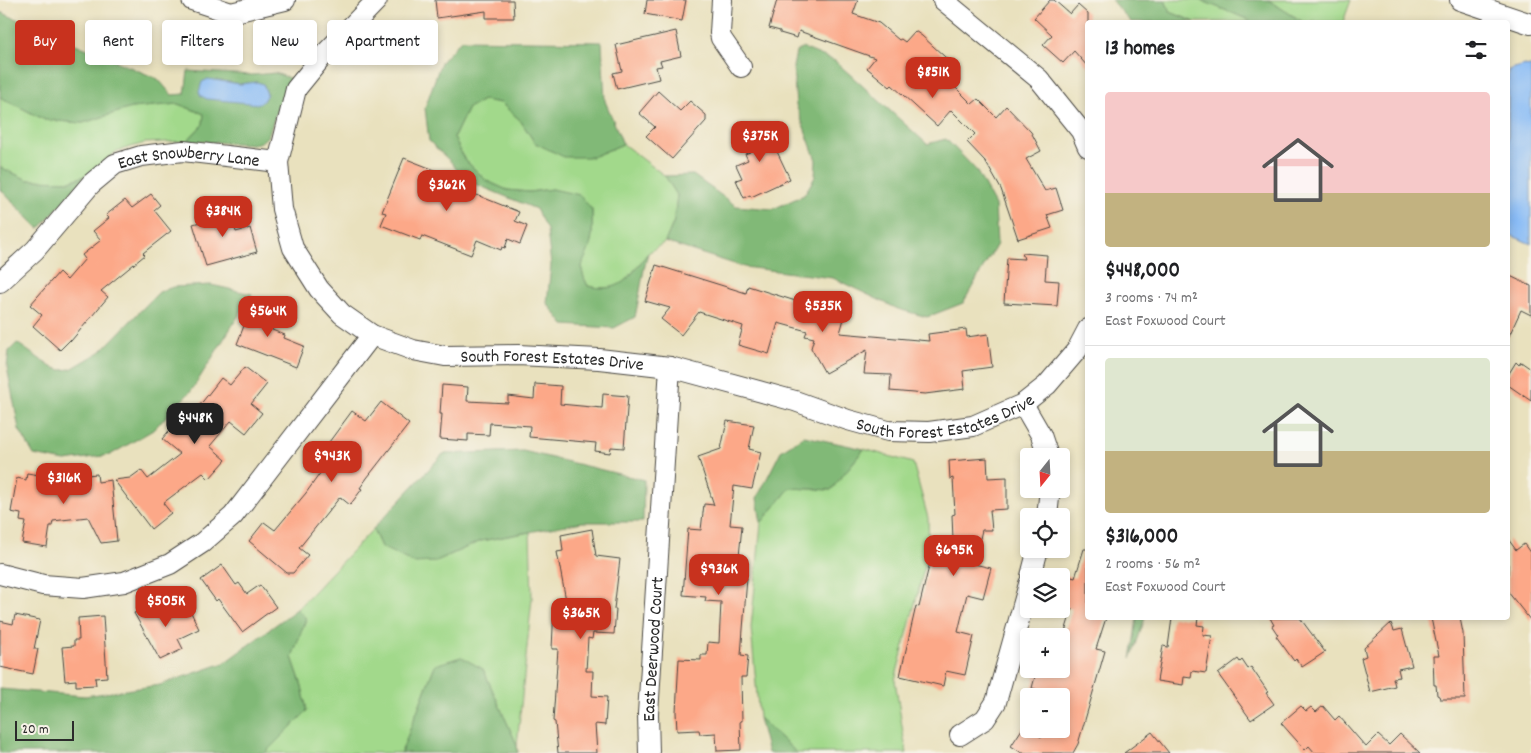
<!DOCTYPE html>
<html lang="en">
<head>
<meta charset="utf-8">
<style>
  body { margin:0; font-family:Dekko,sans-serif; background:#f6f6f6; color:#202124; height:100vh; display:flex; flex-direction:column; font-size:19px; white-space:nowrap }
  * { box-sizing:border-box; margin:0 }
  p { font-size:16px; color:#757577 }
  .icon { flex:none; width:28px; height:28px; fill:none; stroke:currentColor; stroke-width:2; stroke-linecap:round; stroke-linejoin:round }
  .map { position:relative; flex:1; overflow:hidden }
  .side { position:absolute; left:1085px; top:20px; width:425px; height:600px; display:flex; flex-direction:column; background:#fff; border-radius:5px; box-shadow:0 2px 8px #0003 }
  .side>* { flex:none }
  .guide { position:absolute; left:15px; top:20px; width:475px; height:45px; display:flex; gap:10px }
  .needle { width:32px; rotate:198deg }
  .fabs { position:absolute; left:1020px; top:448px; display:grid; gap:10px }
  .fabs a { display:grid; place-items:center; width:50px; height:50px; border-radius:5px; background:#fff; box-shadow:0 2px 8px #0003; font-size:25px }
  .scale { position:absolute; left:15px; bottom:12px; width:59px; box-sizing:border-box; padding-left:5px; border:2px solid #2b2b2b; border-top:0; font-size:14px; line-height:18px; white-space:nowrap; color:#2b2b2b; -webkit-text-stroke:4px #f7f3e8; paint-order:stroke }
  .price { position:absolute; translate:-50% -42px; padding:0 11px; border-radius:10px; background:#c8321e; color:#fff; font-size:16px; line-height:32px; filter:drop-shadow(0 1px 2px #0008) }
  .price::after { content:''; position:absolute; left:50%; top:30px; width:15px; height:11px; margin-left:-8px; background:inherit; clip-path:polygon(0 0,100% 0,50% 100%) }
  .price.on { background:#222; color:#fff }
  ul { padding:0; list-style:none }
  li { display:grid; align-content:center; gap:10px; height:265px; padding:0 20px }
  li+li { border-top:1px solid #e0e0e0 }
  li span { display:grid; place-items:center; height:155px; border-radius:5px; color:#555 }
  li>.icon { margin-inline-start:auto }
  span .icon { width:90px; height:90px; fill:#fffc; stroke-width:1 }
  li b { font-size:21px }
  h2 { display:flex; justify-content:space-between; align-items:center; height:60px; padding:0 20px; font-size:21px }
  .tag { padding:0 18px; border-radius:5px; background:#fff; box-shadow:0 2px 8px #0003; font-size:18px; line-height:45px }
  .tag.on { background:#c8321e; color:#fff }
  .map>svg:first-child { display:block }
  .green { fill:#a2d98b; stroke:#66825b }
  .forest { fill:#81b977; stroke:#567251; fill-rule:evenodd }
  .water { fill:#88bbf6; stroke:#5a7390 }
  .building { fill:#fca888 }
  .lines { fill:none; stroke-linecap:round; stroke-linejoin:round }
  .street-casing { stroke:#484641; stroke-width:22 }
  .street { stroke:#fff; stroke-width:20 }
  .labels { text-anchor:middle; stroke-width:5; stroke-linejoin:round; paint-order:stroke }
  .street-label { font-size:18px; fill:#2b2b2b; stroke:#f7f3e8 }
</style>
</head>
<body>
<div class="map">
<svg width="1531" height="753" viewBox="0 0 1531 753">
  <rect width="100%" height="100%" fill="#f7f3e8"/>
  <filter id="ink" filterUnits="userSpaceOnUse"><feTurbulence type="fractalNoise" baseFrequency=".02" numOctaves="2"/><feDisplacementMap in="SourceGraphic" scale="10" xChannelSelector="R" yChannelSelector="G"/><feConvolveMatrix kernelMatrix="1 2 1 2 8 2 1 2 1" color-interpolation-filters="sRGB"/></filter>
  <filter id="wash" filterUnits="userSpaceOnUse"><feTurbulence type="fractalNoise" baseFrequency=".0096" numOctaves="4" result="noise"/><feDisplacementMap in="SourceGraphic" scale="20" xChannelSelector="R" yChannelSelector="G"/><feGaussianBlur stdDeviation="1.12" result="paint"/><feColorMatrix in="noise" values="0 0 0 0 0 0 0 0 0 0 0 0 0 0 0 0 0 1.4 0 .05"/><feComposite in="paint" operator="in"/></filter>
  <g filter="url(#wash)">
    <rect width="100%" height="100%" fill="#e9e1be"/>
    <path class="green" d="M 1165,0 L 1200,0 L 1247,19 L 1251,22 L 1195,22 L 1170,12 Z
      M 1268,0 L 1351,0 L 1343,22 L 1303,22 Z
      M 0,97 L 45,120 L 83,123 L 131,108 L 178,104 L 204,114 L 203,124 L 187,141 L 145,143 L 117,151 L 87,175 L 70,181 L 28,180 L 0,167 Z
      M 483,100 L 501,103 L 520,120 L 535,143 L 592,157 L 623,144 L 665,176 L 677,195 L 674,221 L 665,242 L 648,253 L 629,277 L 617,287 L 598,288 L 588,286 C 575,262 586,263 591,242 C 593,232 592,220 592,210 L 580,196 L 552,189 L 529,192 L 507,190 L 487,181 L 464,159 L 454,137 L 468,108 Z
      M 864,449 L 913,463 L 928,518 L 929,550 L 895,680 L 904,739 L 907,753 L 797,753 L 759,718 L 751,628 L 761,523 L 790,488 L 831,490 Z
      M 373,529 L 381,547 L 434,562 L 481,541 L 530,532 L 532,598 L 517,745 L 483,669 L 435,665 L 401,753 L 265,753 L 307,711 L 302,686 L 292,657 L 306,619 L 297,609 Z"/>
    <path class="forest" d="M 1111,0 L 1165,0 L 1170,12 L 1195,22 L 1131,22 Z
      M 1200,0 L 1268,0 L 1303,22 L 1251,22 L 1247,19 Z
      M 0,12 L 158,79 L 172,95 L 185,94 L 188,71 L 252,75 L 275,73 L 292,79 L 279,105 L 268,136 L 261,142 L 254,144 L 187,141 L 203,124 L 204,114 L 178,104 L 131,108 L 83,123 L 45,120 L 0,97 ZM 216,80 L 241,84 L 257,82 L 263,84 L 267,93 L 263,101 Z
      M 461,40 L 602,42 L 605,101 L 623,144 L 592,157 L 564,157 L 535,143 L 520,120 L 501,103 L 483,100 L 468,108 L 454,137 L 464,159 L 487,181 L 507,190 L 529,192 L 552,189 L 580,195 L 592,210 C 592,220 593,232 591,242 C 587,262 575,262 588,286 C 622,294 629,277 648,253 C 642,274 640,295 635,317 L 614,328 L 564,325 L 547,303 L 551,265 L 547,230 L 536,209 L 463,179 L 452,163 L 429,141 L 425,108 L 441,62 Z
      M 803,48 L 835,61 L 927,144 L 946,139 L 976,170 L 995,205 L 997,244 L 963,303 L 927,317 L 898,309 L 833,278 L 744,267 L 665,242 L 674,221 L 677,195 L 665,176 L 693,175 L 736,206 L 773,209 L 804,195 L 815,177 L 816,160 L 796,105 L 793,67 L 796,52 Z
      M 0,167 L 28,180 L 70,181 L 87,175 L 39,229 L 0,189 Z
      M 211,285 L 252,294 L 192,390 L 153,430 L 110,455 L 65,461 L 34,455 L 19,429 L 7,367 L 9,351 L 17,343 L 51,367 L 61,370 L 71,369 L 100,352 L 159,292 L 173,287 Z
      M 804,436 L 864,449 L 831,490 L 790,488 L 761,523 L 757,498 L 781,451 Z
      M 523,451 L 644,480 L 643,522 L 582,522 L 481,541 L 434,562 L 414,563 L 381,547 L 373,529 L 443,454 Z
      M 297,609 L 306,618 L 292,657 L 302,686 L 307,711 L 265,753 L 0,753 L 0,689 L 85,696 L 160,685 L 224,663 Z
      M 1137,618 L 1145,618 L 1131,659 Z
      M 461,657 L 483,669 L 517,745 L 518,753 L 401,753 L 435,665 Z
      M 759,718 L 797,753 L 768,753 Z"/>
    <path class="water" d="M 1524,65 L 1531,66 L 1531,244 L 1508,234 L 1508,70 Z
      M 208,79 L 240,84 L 257,82 L 263,84 L 267,94 L 263,101 L 259,104 L 207,99 L 201,96 L 199,92 L 202,82 Z"/>
    <g id="blocks">
      <path class="building" d="M 435,0 L 513,0 L 514,18 L 486,18 L 486,11 L 437,18 Z
        M 647,0 L 686,0 L 682,21 L 645,14 Z
        M 777,0 L 858,0 L 853,14 L 879,23 L 899,40 L 901,39 L 905,42 L 915,31 L 922,36 L 956,67 L 946,78 L 972,104 L 978,99 L 996,117 L 1006,106 L 1031,132 L 1041,151 L 1026,159 L 1045,191 L 1056,188 L 1063,210 L 1047,215 L 1052,228 L 1018,239 L 1001,189 L 985,161 L 967,142 L 975,134 L 951,110 L 937,126 L 892,85 L 890,87 L 867,68 L 875,58 L 799,31 L 797,38 L 780,33 L 780,31 L 769,28 Z
        M 1050,0 L 1054,0 L 1070,14 L 1078,5 L 1088,14 L 1088,67 L 1074,51 L 1063,63 L 1043,45 L 1052,35 L 1034,18 Z
        M 676,31 L 681,56 L 660,61 L 662,66 L 656,67 L 659,79 L 617,89 L 613,73 L 622,71 L 616,45 Z
        M 658,91 L 680,111 L 690,101 L 706,115 L 706,121 L 672,159 L 646,136 L 655,127 L 639,113 Z
        M 763,122 L 790,179 L 751,197 L 750,195 L 744,198 L 736,180 L 742,178 L 736,165 L 748,160 L 745,154 L 750,152 L 741,133 Z
        M 404,158 L 450,176 L 447,183 L 519,212 L 515,221 L 527,226 L 520,244 L 508,239 L 505,248 L 502,247 L 501,250 L 477,240 L 471,255 L 422,236 L 420,240 L 381,225 L 386,213 L 382,212 Z
        M 151,194 L 160,205 L 154,210 L 171,231 L 143,253 L 145,255 L 101,291 L 108,297 L 71,341 L 70,340 L 60,350 L 33,326 L 42,315 L 30,305 L 59,272 L 67,280 L 85,259 L 82,255 L 101,240 L 93,231 L 109,218 L 106,215 L 125,200 L 132,208 Z
        M 229,208 L 236,232 L 250,228 L 257,252 L 206,266 L 193,224 L 204,221 L 202,216 Z
        M 1022,253 L 1047,255 L 1045,280 L 1059,281 L 1057,306 L 1004,303 L 1007,258 L 1024,259 Z
        M 656,265 L 746,293 L 748,286 L 802,303 L 804,296 L 847,308 L 840,333 L 929,341 L 928,334 L 966,329 L 967,337 L 988,334 L 992,367 L 963,371 L 965,389 L 925,394 L 890,391 L 891,375 L 864,374 L 867,350 L 825,373 L 811,348 L 814,338 L 805,336 L 807,331 L 778,323 L 769,354 L 738,345 L 743,326 L 699,312 L 681,335 L 661,319 L 670,308 L 645,301 Z
        M 1508,275 L 1531,286 L 1531,315 L 1521,310 L 1508,338 Z
        M 252,305 L 274,314 L 274,315 L 277,316 L 272,330 L 285,335 L 284,338 L 304,346 L 296,367 L 237,344 Z
        M 1516,362 L 1519,365 L 1521,362 L 1531,369 L 1531,401 L 1508,385 L 1508,375 Z
        M 245,367 L 267,384 L 251,404 L 262,413 L 246,433 L 231,421 L 210,446 L 226,460 L 209,479 L 203,473 L 163,503 L 171,513 L 151,529 L 114,480 L 130,478 L 141,470 L 148,479 L 180,454 L 162,439 L 190,406 L 196,410 L 221,378 L 230,385 Z
        M 535,384 L 561,386 L 560,404 L 602,408 L 603,394 L 628,396 L 624,448 L 611,447 L 610,453 L 595,451 L 596,443 L 529,437 L 530,426 L 490,423 L 489,435 L 468,434 L 468,441 L 440,439 L 442,414 L 440,414 L 442,385 L 468,387 L 467,401 L 508,403 L 508,396 L 534,399 Z
        M 381,402 L 409,424 L 367,478 L 360,488 L 362,489 L 350,505 L 340,497 L 299,548 L 308,555 L 293,573 L 287,573 L 249,541 L 264,522 L 275,530 L 306,493 L 321,472 L 312,465 L 352,411 L 366,421 Z
        M 727,421 L 754,425 L 749,449 L 761,452 L 752,489 L 734,486 L 730,525 L 742,526 L 737,577 L 747,578 L 741,655 L 748,656 L 746,677 L 741,677 L 742,721 L 740,721 L 741,750 L 717,751 L 716,733 L 700,734 L 699,730 L 677,731 L 676,712 L 679,659 L 701,660 L 701,655 L 707,655 L 708,642 L 719,643 L 721,602 L 705,601 L 706,597 L 683,595 L 688,529 L 701,530 L 704,504 L 714,505 L 698,457 L 721,449 Z
        M 987,458 L 988,478 L 1007,477 L 1007,509 L 990,510 L 992,530 L 982,530 L 974,564 L 991,568 L 983,598 L 967,594 L 958,632 L 974,636 L 965,675 L 946,671 L 943,686 L 900,676 L 916,606 L 919,607 L 936,538 L 953,540 L 952,515 L 955,514 L 953,478 L 950,479 L 949,461 Z
        M 27,473 L 77,481 L 77,476 L 97,474 L 98,482 L 111,480 L 117,541 L 101,543 L 88,517 L 53,521 L 52,526 L 50,526 L 47,547 L 22,543 L 26,522 L 20,521 L 21,514 L 11,512 L 17,478 L 26,480 Z
        M 592,529 L 596,556 L 620,559 L 614,609 L 616,609 L 614,634 L 593,633 L 592,639 L 588,638 L 586,671 L 593,671 L 592,696 L 607,697 L 605,725 L 595,724 L 597,753 L 558,753 L 555,722 L 553,721 L 558,649 L 552,649 L 554,606 L 567,606 L 557,552 L 563,551 L 561,535 Z
        M 1508,539 L 1516,550 L 1524,544 L 1531,554 L 1531,621 L 1508,592 Z
        M 1084,549 L 1088,549 L 1088,618 L 1106,618 L 1096,649 L 1105,651 L 1078,744 L 1073,753 L 1022,753 L 1011,746 L 1024,726 L 1041,737 L 1046,729 L 1061,729 L 1061,696 L 1047,696 L 1048,693 L 1032,688 L 1037,669 L 1061,669 L 1061,657 L 1069,634 L 1065,632 L 1072,609 L 1061,606 L 1061,574 L 1075,578 Z
        M 222,565 L 236,585 L 239,583 L 247,594 L 260,585 L 276,607 L 242,632 L 218,599 L 216,601 L 201,580 Z
        M 157,602 L 165,617 L 188,606 L 199,629 L 178,639 L 183,649 L 160,660 L 134,613 Z
        M 15,615 L 40,620 L 34,649 L 38,649 L 33,674 L 0,667 L 0,621 L 13,624 Z
        M 103,616 L 107,677 L 95,678 L 96,685 L 76,686 L 76,680 L 65,681 L 62,647 L 74,646 L 74,640 L 79,640 L 78,618 Z
        M 1172,618 L 1198,618 L 1197,625 L 1204,626 L 1203,635 L 1212,636 L 1206,673 L 1192,671 L 1191,678 L 1184,677 L 1183,685 L 1157,681 L 1163,646 L 1168,647 Z
        M 1270,618 L 1300,618 L 1325,652 L 1302,667 L 1296,659 L 1294,661 L 1276,636 L 1278,635 L 1272,626 L 1274,625 Z
        M 1431,618 L 1460,618 L 1463,633 L 1465,699 L 1440,699 L 1439,696 L 1437,695 L 1436,685 L 1434,685 L 1433,656 L 1439,656 Z
        M 1391,623 L 1394,631 L 1402,629 L 1412,666 L 1398,669 L 1400,677 L 1393,678 L 1395,686 L 1370,692 L 1361,658 L 1366,656 L 1364,648 Z
        M 1238,659 L 1240,662 L 1242,660 L 1248,669 L 1251,667 L 1268,692 L 1266,693 L 1274,704 L 1251,720 L 1218,674 Z
        M 1301,706 L 1306,711 L 1311,707 L 1316,712 L 1323,706 L 1335,720 L 1339,716 L 1366,747 L 1378,735 L 1389,745 L 1400,734 L 1420,753 L 1315,753 L 1309,746 L 1305,750 L 1281,723 Z
        M 1152,732 L 1169,753 L 1124,753 Z"/>
    </g>
  </g>
  <g filter="url(#ink)">
    <use href="#blocks" fill-opacity="0" stroke="#484641" stroke-width="1"/>
    <g class="lines">
      <defs>
        <g id="street">
          <path d="M 192,0 L 231,13 L 285,0"/>
          <path id="s1" d="M 377,0 L 322,57 L 296,89 L 278,162 L 282,209 L 293,248 L 319,289 L 342,314 L 372,335 L 413,350 L 445,356 L 518,355 L 599,359 L 670,367 L 795,401 L 848,420 L 888,431 L 929,432 L 973,426 L 1023,404 L 1047,385 L 1077,350 L 1088,329"/>
          <path d="M 722,0 L 720,33 L 721,38 L 741,67"/>
          <path d="M 943,0 L 1039,79 L 1081,131 L 1088,147"/>
          <path d="M 1460,0 L 1531,24"/>
          <path id="s2" d="M 0,282 L 35,250 L 91,184 L 115,164 L 141,156 L 183,151 L 278,162"/>
          <path d="M 1023,404 L 1041,435 L 1048,456"/>
          <path d="M 1047,516 L 1050,489"/>
          <path d="M 0,574 L 43,585 L 83,588 L 124,582 L 170,564 L 202,543 L 233,516 L 372,335"/>
          <path d="M 1031,576 L 1038,549"/>
          <path d="M 960,735 L 985,719 L 996,702 L 1029,584"/>
          <path id="s3" d="M 649,753 L 648,714 L 670,367"/>
        </g>
      </defs>
      <use href="#street" class="street-casing"/>
      <use href="#street" class="street"/>
    </g>
  </g>
  <g class="labels">
    <g class="street-label">
      <text dy="6" stroke="none"><textPath href="#s2" startOffset="240">East Snowberry Lane</textPath></text>
      <text dy="6" stroke="none"><textPath href="#s1" startOffset="586">South Forest Estates Drive</textPath></text>
      <text dy="6" stroke="none"><textPath href="#s1" startOffset="991">South Forest Estates Drive</textPath></text>
      <text dy="6" stroke="none"><textPath href="#s3" startOffset="104">East Deerwood Court</textPath></text>
    </g>
  </g>
</svg>
<div class="fabs">
<a><svg class="needle" viewBox="-14 -14 28 28"><path d="M0-13l5 13h-10z" fill="#e53935"/><path d="M0 13l5-13h-10z" fill="#757577"/></svg></a>
<a><svg class="icon" aria-label="locate" viewBox="0 0 24 24"><circle cx="12" cy="12" r="6"/><path d="M12 2v4M12 18v4M2 12h4M18 12h4"/></svg></a>
<a><svg class="icon" aria-label="layers" viewBox="0 0 24 24"><path d="M12 4l9 5-9 5-9-5zM3 14l9 5 9-5"/></svg></a>
<a>+</a>
<a>−</a>
</div>
<div class="scale">20 m</div>
<b class="price" style="left:933px;top:99px">$851K</b>
<b class="price" style="left:760px;top:163px">$375K</b>
<b class="price" style="left:447px;top:212px">$362K</b>
<b class="price" style="left:223px;top:238px">$384K</b>
<b class="price" style="left:823px;top:333px">$535K</b>
<b class="price" style="left:268px;top:338px">$564K</b>
<b class="price on" style="left:195px;top:445px">$448K</b>
<b class="price" style="left:332px;top:483px">$943K</b>
<b class="price" style="left:64px;top:505px">$316K</b>
<b class="price" style="left:954px;top:577px">$695K</b>
<b class="price" style="left:719px;top:596px">$936K</b>
<b class="price" style="left:166px;top:628px">$505K</b>
<b class="price" style="left:581px;top:640px">$365K</b>
<div class="guide">
<a class="tag on">Buy</a>
<a class="tag">Rent</a>
<a class="tag">Filters</a>
<a class="tag">New</a>
<a class="tag">Apartment</a>
</div>
<section class="side">
<h2>13 homes<svg class="icon" aria-label="filters" viewBox="0 0 24 24"><path d="M4 7h16M4 17h16"/><circle cx="9" cy="7" r="2"/><circle cx="15" cy="17" r="2"/></svg></h2>
<ul>
<li><span style="background:linear-gradient(#f6c9c9 65%,#c2b280 0)"><svg class="icon" aria-label="home" viewBox="0 0 24 24"><path d="M3 11l9-7 9 7M6 9v11h12V9"/></svg></span><div><b>$448,000</b><p>3 rooms · 74 m²</p><p>East Foxwood Court</p></div></li>
<li><span style="background:linear-gradient(#dfe7d0 60%,#c2b280 0)"><svg class="icon" aria-label="home" viewBox="0 0 24 24"><path d="M3 11l9-7 9 7M6 9v11h12V9"/></svg></span><div><b>$316,000</b><p>2 rooms · 56 m²</p><p>East Foxwood Court</p></div></li>
</ul>
</section>
</div>
</body>
</html>
